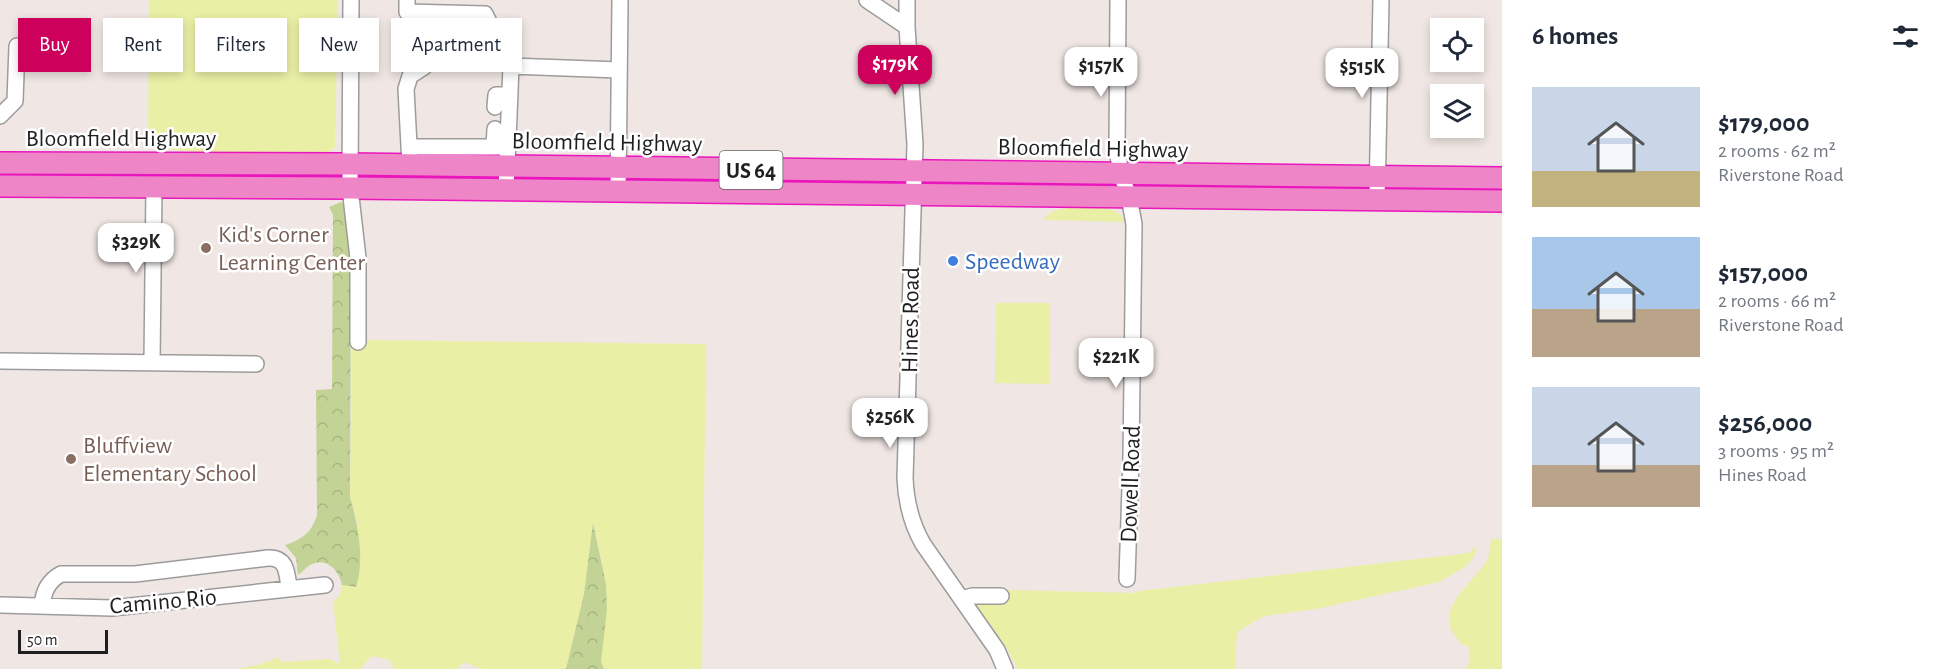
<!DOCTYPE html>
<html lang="en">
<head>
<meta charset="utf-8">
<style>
  body { margin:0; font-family:"Alegreya Sans",sans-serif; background:#f6f6f7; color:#1f2937; height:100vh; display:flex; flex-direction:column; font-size:22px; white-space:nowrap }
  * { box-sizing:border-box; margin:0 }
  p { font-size:20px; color:#747a83 }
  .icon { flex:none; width:33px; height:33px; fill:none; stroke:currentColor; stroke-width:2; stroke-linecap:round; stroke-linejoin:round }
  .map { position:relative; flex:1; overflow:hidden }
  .sheet { display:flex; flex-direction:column; background:#fff; width:450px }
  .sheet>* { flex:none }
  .banner { position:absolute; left:18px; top:18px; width:570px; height:54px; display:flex; gap:12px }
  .tools { position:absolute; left:1430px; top:18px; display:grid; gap:12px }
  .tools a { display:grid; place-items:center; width:54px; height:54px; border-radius:0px; background:#fff; box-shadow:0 3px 9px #0003; font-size:30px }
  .scale { position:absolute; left:18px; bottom:15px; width:90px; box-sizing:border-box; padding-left:6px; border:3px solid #1f1f1f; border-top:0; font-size:16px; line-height:21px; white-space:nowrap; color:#1f1f1f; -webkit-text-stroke:4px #fff; paint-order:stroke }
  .price { position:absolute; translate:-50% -51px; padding:0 14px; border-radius:12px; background:#fff; color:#222; font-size:20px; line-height:39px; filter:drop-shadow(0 2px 3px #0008) }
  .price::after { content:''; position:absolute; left:50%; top:36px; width:18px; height:14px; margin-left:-9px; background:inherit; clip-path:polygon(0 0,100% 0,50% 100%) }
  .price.selected { background:#cd005b; color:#fff }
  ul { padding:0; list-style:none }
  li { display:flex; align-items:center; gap:18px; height:150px; padding:0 30px }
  li span { display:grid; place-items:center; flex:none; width:168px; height:120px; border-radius:0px; color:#555 }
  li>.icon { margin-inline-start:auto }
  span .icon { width:72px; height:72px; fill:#fffc; stroke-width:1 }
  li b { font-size:26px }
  h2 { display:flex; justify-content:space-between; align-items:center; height:72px; padding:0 30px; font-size:26px }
  .chip { padding:0 21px; border-radius:0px; background:#fff; box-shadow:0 3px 9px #0003; font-size:21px; line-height:54px }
  .chip.selected { background:#cd005b; color:#fff }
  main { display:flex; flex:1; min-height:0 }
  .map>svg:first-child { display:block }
  .grass { fill:#eaefa6 }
  .forest { fill:url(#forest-crowns) }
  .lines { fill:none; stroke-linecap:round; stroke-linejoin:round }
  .minor-casing { stroke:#9c9c9c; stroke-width:18 }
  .highway-casing { stroke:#ea16bd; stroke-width:24 }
  .minor { stroke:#fff; stroke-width:15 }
  .highway { stroke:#ee85c7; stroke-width:21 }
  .education-dot { fill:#8d6e63; stroke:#fff; stroke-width:2 }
  .shop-dot { fill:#3f7fe0; stroke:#fff; stroke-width:2 }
  .labels { text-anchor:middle; stroke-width:5; stroke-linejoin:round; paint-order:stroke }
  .shield { fill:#fff; stroke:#626262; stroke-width:1.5 }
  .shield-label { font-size:22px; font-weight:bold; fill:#1f1f1f }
  .street-label { font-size:24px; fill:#1f1f1f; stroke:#fff }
  .education-label { font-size:24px; fill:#785e54; stroke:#fff; text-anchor:start }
  .shop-label { font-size:24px; fill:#366cbe; stroke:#fff; text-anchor:start }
</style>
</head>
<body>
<main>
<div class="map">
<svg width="1502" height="669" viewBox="0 0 1502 669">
  <defs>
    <pattern id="forest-crowns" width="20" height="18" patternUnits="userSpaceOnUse" patternTransform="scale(1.5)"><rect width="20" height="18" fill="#c3d395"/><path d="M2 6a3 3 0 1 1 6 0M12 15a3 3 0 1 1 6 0" fill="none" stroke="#a7b580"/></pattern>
  </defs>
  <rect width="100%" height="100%" fill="#f0e7e4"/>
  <path class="grass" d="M 149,0 L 338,0 L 335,147 L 329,152 L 200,152 L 148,148 Z
    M 1067,208 C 1086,208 1116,202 1126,222 L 1044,220 C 1048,211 1058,210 1067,208 Z
    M 996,303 L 1050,303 L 1049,384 L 995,383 Z
    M 365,340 L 706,344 L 702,669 L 604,669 L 601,662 L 606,584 L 594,525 L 584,594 L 566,669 L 481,669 L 464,662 L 457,669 L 394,669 L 390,660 L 372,656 L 360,669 L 237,669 L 257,665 L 280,657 L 281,662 L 329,659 L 340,664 L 333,602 L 340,595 L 342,585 L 356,587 L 358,525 L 350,498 L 352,342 Z
    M 1491,539 L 1502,539 L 1502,669 L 1465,669 L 1470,663 L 1469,647 C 1462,645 1459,642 1455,636 C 1433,607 1477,581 1488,558 C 1490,552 1490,545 1491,539 Z
    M 1477,546 L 1474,557 L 1465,567 L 1439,582 L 1316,609 L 1264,616 L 1237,632 L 1235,669 L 1018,669 L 1005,646 L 964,589 L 1136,593 L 1139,591 L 1469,553 Z"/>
  <path class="forest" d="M 341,202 L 346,207 L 351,253 L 350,497 C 358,525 365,559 356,587 L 342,585 C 339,570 326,556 310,565 C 305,568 303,572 298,575 L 296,558 L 285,545 C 302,540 312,532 317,515 L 316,390 L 332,389 L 333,215 L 329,207 Z
    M 593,523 L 606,584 L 607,609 L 601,662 L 604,669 L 566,669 L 584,594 Z"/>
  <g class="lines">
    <defs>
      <path id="minor" d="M 351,0 L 350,188 L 358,258 L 358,342
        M 407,0 L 407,12 L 485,14 L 511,66 L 506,190
        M 867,0 L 907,27
        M 907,0 L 907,27 L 915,144 L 905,478 C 906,503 911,523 923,544 L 997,650 L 1005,669
        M 1118,0 L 1117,149 L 1121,174 L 1129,197 L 1134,224 L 1131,456 L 1127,579
        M 511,66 L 619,70
        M 495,107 L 496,95 L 510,95
        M 0,116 L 15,101 L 17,46
        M 495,129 L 494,147 L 501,147
        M 409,147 L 494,147
        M 410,165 L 406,89 L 410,76 L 424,67
        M 618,192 L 620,0
        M 1377,199 L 1381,0
        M 0,361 L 256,364
        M 152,362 L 154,186
        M 962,599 L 972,596 L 1001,596
        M 0,605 L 112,608 L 325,585
        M 42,606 C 43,592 48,581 61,574 L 135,574 L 268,558 C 287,557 287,573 289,588"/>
      <path id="highway" d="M 0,163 L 351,164 L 1502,178
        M 0,186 L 350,188 L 1502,201"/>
    </defs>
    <use href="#minor" class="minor-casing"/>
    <use href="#highway" class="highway-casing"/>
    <use href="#minor" class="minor"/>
    <use href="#highway" class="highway"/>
  </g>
  <g class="education-dot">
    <circle cx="206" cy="248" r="6"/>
    <circle cx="71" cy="459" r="6"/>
  </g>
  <circle class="shop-dot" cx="953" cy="261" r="6"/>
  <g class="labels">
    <rect class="shield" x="719.5" y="151" width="63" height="38" rx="4.5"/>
    <g class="shield-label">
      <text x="751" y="178">US 64</text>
    </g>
    <g class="street-label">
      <text x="121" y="146">Bloomfield Highway</text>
      <text transform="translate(607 142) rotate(1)" y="8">Bloomfield Highway</text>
      <text transform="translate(1093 148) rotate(1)" y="8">Bloomfield Highway</text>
      <text transform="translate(910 320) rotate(-89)" y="8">Hines Road</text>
      <text transform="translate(1130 484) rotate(-88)" y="8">Dowell Road</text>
      <text transform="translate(163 601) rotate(-5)" y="8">Camino Rio</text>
    </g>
    <g class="education-label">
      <text x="218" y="242">Kid's Corner<tspan x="218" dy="28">Learning Center</tspan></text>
      <text x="83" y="453">Bluffview<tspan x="83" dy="28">Elementary School</tspan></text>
    </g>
    <g class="shop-label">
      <text x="965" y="269">Speedway</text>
    </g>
  </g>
</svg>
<div class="tools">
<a><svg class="icon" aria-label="locate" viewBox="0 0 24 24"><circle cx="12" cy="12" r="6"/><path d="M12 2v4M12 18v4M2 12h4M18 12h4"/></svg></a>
<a><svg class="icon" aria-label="layers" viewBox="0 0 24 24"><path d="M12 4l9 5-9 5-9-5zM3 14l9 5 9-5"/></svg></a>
</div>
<div class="scale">50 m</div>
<b class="price selected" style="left:895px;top:96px">$179K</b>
<b class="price" style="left:1101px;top:98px">$157K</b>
<b class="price" style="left:1362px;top:99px">$515K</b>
<b class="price" style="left:136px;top:274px">$329K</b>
<b class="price" style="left:1116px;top:389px">$221K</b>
<b class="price" style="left:890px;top:449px">$256K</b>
<div class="banner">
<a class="chip selected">Buy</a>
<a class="chip">Rent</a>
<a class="chip">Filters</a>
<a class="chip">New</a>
<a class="chip">Apartment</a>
</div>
</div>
<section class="sheet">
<h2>6 homes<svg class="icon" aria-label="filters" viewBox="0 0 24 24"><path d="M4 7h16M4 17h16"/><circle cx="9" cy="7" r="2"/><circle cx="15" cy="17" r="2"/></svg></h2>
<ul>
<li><span style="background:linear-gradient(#c9d6e8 70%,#c2b280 0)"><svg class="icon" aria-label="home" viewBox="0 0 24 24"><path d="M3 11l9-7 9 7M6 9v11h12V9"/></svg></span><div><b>$179,000</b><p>2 rooms · 62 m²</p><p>Riverstone Road</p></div></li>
<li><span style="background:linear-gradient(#a9c7e8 60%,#b9a48a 0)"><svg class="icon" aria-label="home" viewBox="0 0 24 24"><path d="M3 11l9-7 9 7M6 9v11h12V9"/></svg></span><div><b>$157,000</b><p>2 rooms · 66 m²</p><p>Riverstone Road</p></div></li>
<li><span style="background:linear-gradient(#c9d6e8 65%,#b9a48a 0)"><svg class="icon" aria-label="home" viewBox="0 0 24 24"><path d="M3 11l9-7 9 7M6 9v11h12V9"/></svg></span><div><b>$256,000</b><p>3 rooms · 95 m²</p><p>Hines Road</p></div></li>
</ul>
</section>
</main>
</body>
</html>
